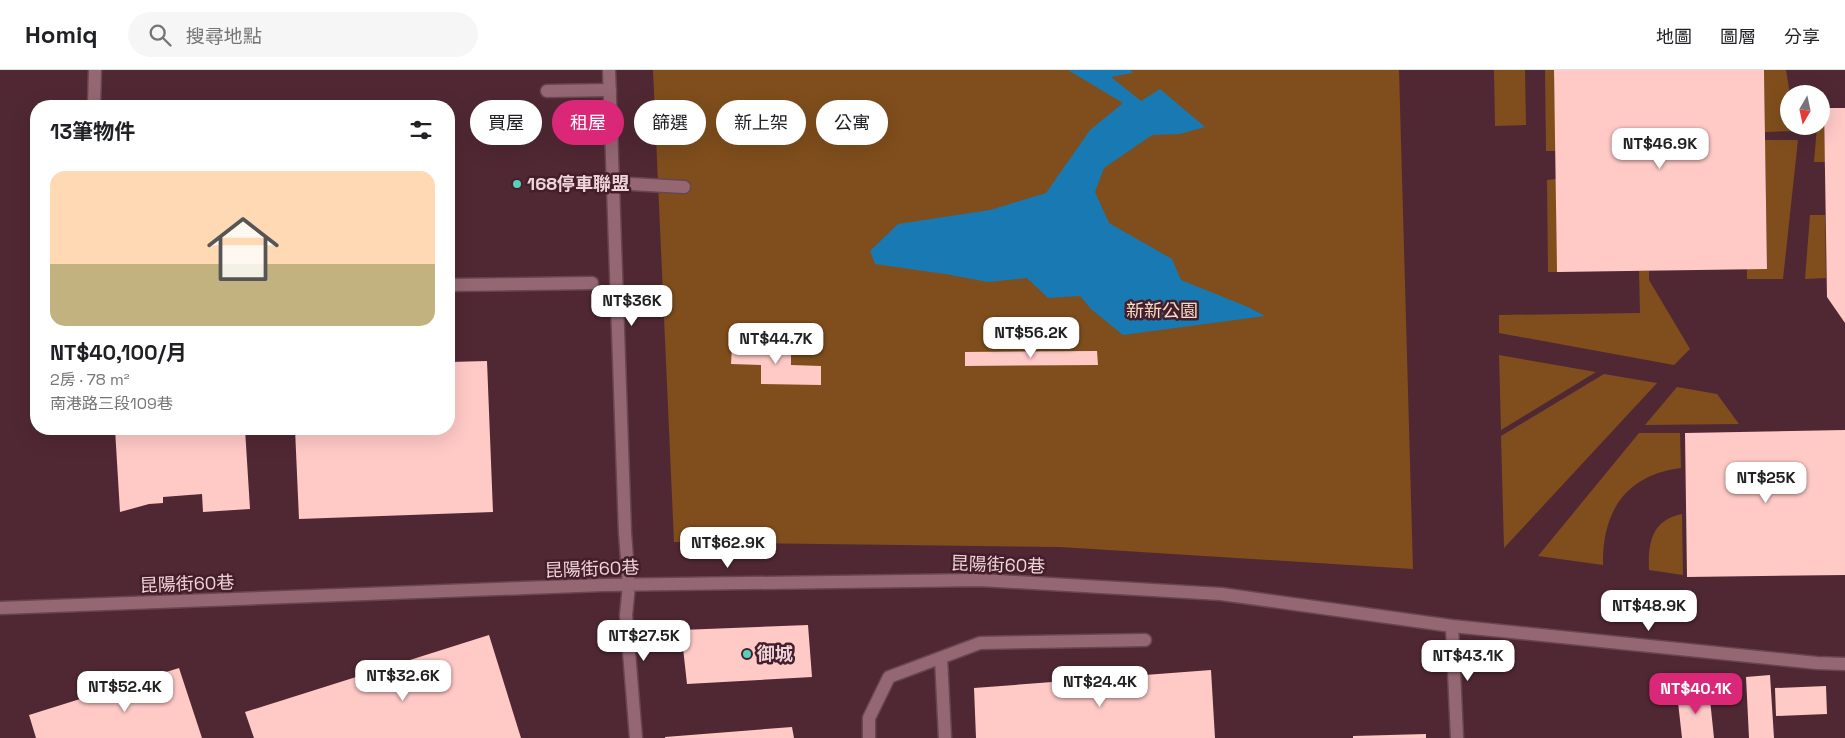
<!DOCTYPE html>
<html lang="zh-TW">
<head>
<meta charset="utf-8">
<style>
  body { margin:0; font-family:"Space Grotesk","Noto Sans TC",sans-serif; background:#f6f6f6; color:#202124; height:100vh; display:flex; flex-direction:column; font-size:19px; white-space:nowrap }
  * { box-sizing:border-box; margin:0 }
  p { font-size:16px; color:#757577 }
  .icon { flex:none; width:28px; height:28px; fill:none; stroke:currentColor; stroke-width:2; stroke-linecap:round; stroke-linejoin:round }
  .map { position:relative; flex:1; overflow:hidden }
  .panel { position:absolute; left:30px; top:30px; width:425px; height:335px; display:flex; flex-direction:column; background:#fff; border-radius:20px; box-shadow:0 5px 20px #0002 }
  .panel>* { flex:none }
  .guide { position:absolute; left:470px; top:30px; width:475px; height:45px; display:flex; gap:10px }
  .needle { width:32px; rotate:189deg }
  .controls { position:absolute; left:1780px; top:15px; display:grid; gap:10px }
  .controls a { display:grid; place-items:center; width:50px; height:50px; border-radius:50%; background:#fff; box-shadow:0 5px 20px #0002; font-size:25px }
  .price { position:absolute; translate:-50% -42px; padding:0 11px; border-radius:10px; background:#fff; color:#222; font-size:16px; line-height:32px; filter:drop-shadow(0 1px 2px #0008) }
  .price::after { content:''; position:absolute; left:50%; top:30px; width:15px; height:11px; margin-left:-8px; background:inherit; clip-path:polygon(0 0,100% 0,50% 100%) }
  .price.on { background:#db2777; color:#fff }
  ul { padding:0; list-style:none }
  li { display:grid; align-content:center; gap:10px; height:265px; padding:0 20px }
  li+li { border-top:1px solid #e0e0e0 }
  li span { display:grid; place-items:center; height:155px; border-radius:15px; color:#555 }
  li>.icon { margin-inline-start:auto }
  span .icon { width:90px; height:90px; fill:#fffc; stroke-width:1 }
  li b { font-size:21px }
  h2 { display:flex; justify-content:space-between; align-items:center; height:60px; padding:0 20px; font-size:21px }
  .chip { padding:0 18px; border-radius:22px; background:#fff; box-shadow:0 5px 20px #0002; font-size:18px; line-height:45px }
  .chip.on { background:#db2777; color:#fff }
  header { display:flex; align-items:center; gap:30px; box-sizing:border-box; height:70px; padding:0 25px; background:#fff; border-bottom:1px solid #e0e0e0 }
  header strong { font-size:24px }
  nav { display:flex; gap:28px; margin-inline-start:auto; font-size:18px }
  .search { width:350px; height:45px; background:#f6f6f6; display:flex; align-items:center; gap:12px; box-sizing:border-box; padding:0 18px; border-radius:28px; color:#757577; font-size:19px }
  .map>svg:first-child { display:block }
  .green { fill:#7f4e1c }
  .water { fill:#1979b3 }
  .building { fill:#ffc9c6 }
  .lines { fill:none; stroke-linecap:round; stroke-linejoin:round }
  .lane-casing { stroke:#684650; stroke-width:15 }
  .street-casing { stroke:#684650; stroke-width:15 }
  .secondary-casing { stroke:#684650; stroke-width:15 }
  .lane { stroke:#956773; stroke-width:12 }
  .street { stroke:#956773; stroke-width:12 }
  .secondary { stroke:#956773; stroke-width:12 }
  .poi-dot { fill:#5acebd; stroke:#441e2a; stroke-width:2 }
  .labels { text-anchor:middle; stroke-width:5; stroke-linejoin:round; paint-order:stroke }
  .poi-label { font-size:18px; font-weight:bold; fill:#efd4da; stroke:#441e2a; text-anchor:start }
  .park-label { font-size:18px; fill:#f5ddca; stroke:#441e2a }
  .street-label { font-size:18px; fill:#efd4da; stroke:#441e2a }
</style>
</head>
<body>
<header>
<strong>Homiq</strong>
<div class="search"><svg class="icon" aria-label="search" viewBox="0 0 24 24"><circle cx="10" cy="10" r="6"/><path d="M15 15l6 6"/></svg>搜尋地點</div>
<nav><a>地圖</a><a>圖層</a><a>分享</a></nav>
</header>
<div class="map">
<svg width="1845" height="668" viewBox="0 0 1845 668">
  <rect width="100%" height="100%" fill="#502834"/>
  <path class="green" d="M 653,0 L 1399,0 L 1413,499 L 1060,477 L 674,472 Z
    M 1494,0 L 1525,0 L 1526,55 L 1495,56 Z
    M 1545,0 L 1554,0 L 1556,81 L 1546,81 Z
    M 1764,0 L 1786,0 L 1790,24 L 1789,24 L 1789,56 L 1797,56 L 1798,61 L 1765,62 Z
    M 1821,38 L 1824,38 L 1825,92 L 1814,92 L 1817,56 L 1821,56 Z
    M 1765,70 L 1798,70 L 1783,209 L 1747,209 L 1747,199 L 1767,199 Z
    M 1556,109 L 1557,202 L 1548,202 L 1547,110 Z
    M 1810,145 L 1825,145 L 1826,208 L 1805,209 Z
    M 1639,201 L 1649,201 L 1649,210 L 1690,279 L 1674,295 L 1499,263 L 1499,245 L 1640,243 Z
    M 1499,285 L 1596,302 L 1501,360 Z
    M 1604,304 L 1657,313 L 1504,478 L 1501,366 Z
    M 1677,317 L 1717,324 L 1739,354 L 1645,355 Z
    M 1639,363 L 1680,363 L 1681,398 C 1626,405 1602,441 1603,495 L 1538,486 Z
    M 1682,444 L 1683,505 L 1649,500 C 1648,474 1651,450 1682,444 Z"/>
  <path class="water" d="M 1068,0 L 1131,0 L 1132,3 L 1111,7 L 1141,31 L 1160,19 L 1205,57 L 1180,64 L 1152,65 L 1104,98 L 1095,122 L 1109,153 L 1172,189 L 1181,210 L 1248,237 L 1265,246 L 1123,265 L 1091,239 L 1080,226 L 1048,228 L 1027,208 L 988,212 L 945,204 L 875,194 L 870,181 L 898,154 L 990,140 L 1046,123 L 1090,60 L 1123,33 Z"/>
  <path class="building" d="M 1554,0 L 1764,0 L 1767,199 L 1557,202 Z
    M 1824,38 L 1845,38 L 1845,253 L 1827,227 Z
    M 732,275 L 791,276 L 791,295 L 821,296 L 821,315 L 761,314 L 761,295 L 731,294 Z
    M 1097,281 L 1098,295 L 965,296 L 965,282 Z
    M 487,291 L 493,442 L 299,449 L 295,359 L 449,359 L 449,292 Z
    M 115,359 L 245,359 L 250,439 L 203,442 L 202,424 L 163,427 L 163,433 L 149,434 L 120,442 Z
    M 1845,360 L 1845,505 L 1687,507 L 1685,363 Z
    M 808,555 L 812,607 L 687,614 L 681,560 Z
    M 489,565 L 521,668 L 254,668 L 245,642 Z
    M 179,598 L 202,668 L 36,668 L 29,645 Z
    M 1211,600 L 1215,668 L 976,668 L 974,618 Z
    M 1770,605 L 1774,668 L 1749,668 L 1746,607 Z
    M 1826,616 L 1827,644 L 1776,646 L 1775,618 Z
    M 1709,620 L 1714,668 L 1682,668 L 1677,623 Z
    M 792,657 L 794,668 L 665,668 L 665,667 Z
    M 1426,664 L 1426,668 L 1353,668 L 1353,666 Z"/>
  <g class="lines">
    <defs>
      <path id="lane" d="M 547,21 L 610,20
        M 613,113 L 684,117
        M 941,588 L 945,668
        M 869,668 L 869,648 L 889,607 L 980,573 L 1145,570"/>
      <path id="street" d="M 94,36 L 95,0
        M 449,215 L 592,213
        M 629,515 L 626,545 L 636,668
        M 0,538 L 603,515 L 980,510 L 1221,524 L 1452,556 L 1817,593 L 1845,594
        M 1452,556 L 1457,668"/>
      <path id="secondary" d="M 609,0 L 625,463 L 629,515"/>
    </defs>
    <use href="#lane" class="lane-casing"/>
    <use href="#street" class="street-casing"/>
    <use href="#secondary" class="secondary-casing"/>
    <use href="#lane" class="lane"/>
    <use href="#street" class="street"/>
    <use href="#secondary" class="secondary"/>
  </g>
  <g class="poi-dot">
    <circle cx="517" cy="114" r="5"/>
    <circle cx="747" cy="584" r="5"/>
  </g>
  <g class="labels">
    <g class="poi-label">
      <text x="527" y="120">168停車聯盟</text>
      <text x="757" y="590">御城</text>
    </g>
    <g class="park-label">
      <text x="1162" y="247">新新公園</text>
    </g>
    <g class="street-label">
      <text transform="translate(998 495) rotate(2)" y="6">昆陽街60巷</text>
      <text transform="translate(592 499) rotate(-2)" y="6">昆陽街60巷</text>
      <text transform="translate(187 514) rotate(-2)" y="6">昆陽街60巷</text>
    </g>
  </g>
</svg>
<div class="controls">
<a><svg class="needle" viewBox="-14 -14 28 28"><path d="M0-13l5 13h-10z" fill="#e53935"/><path d="M0 13l5-13h-10z" fill="#757577"/></svg></a>
</div>
<b class="price" style="left:1660px;top:100px">NT$46.9K</b>
<b class="price" style="left:632px;top:257px">NT$36K</b>
<b class="price" style="left:1031px;top:289px">NT$56.2K</b>
<b class="price" style="left:776px;top:295px">NT$44.7K</b>
<b class="price" style="left:1766px;top:434px">NT$25K</b>
<b class="price" style="left:728px;top:499px">NT$62.9K</b>
<b class="price" style="left:1649px;top:562px">NT$48.9K</b>
<b class="price" style="left:644px;top:592px">NT$27.5K</b>
<b class="price" style="left:1468px;top:612px">NT$43.1K</b>
<b class="price" style="left:403px;top:632px">NT$32.6K</b>
<b class="price" style="left:1100px;top:638px">NT$24.4K</b>
<b class="price" style="left:125px;top:643px">NT$52.4K</b>
<b class="price on" style="left:1696px;top:645px">NT$40.1K</b>
<div class="guide">
<a class="chip">買屋</a>
<a class="chip on">租屋</a>
<a class="chip">篩選</a>
<a class="chip">新上架</a>
<a class="chip">公寓</a>
</div>
<section class="panel">
<h2>13筆物件<svg class="icon" aria-label="filters" viewBox="0 0 24 24"><path d="M4 7h16M4 17h16"/><circle cx="9" cy="7" r="2"/><circle cx="15" cy="17" r="2"/></svg></h2>
<ul>
<li><span style="background:linear-gradient(#ffd9b3 60%,#c2b280 0)"><svg class="icon" aria-label="home" viewBox="0 0 24 24"><path d="M3 11l9-7 9 7M6 9v11h12V9"/></svg></span><div><b>NT$40,100/月</b><p>2房 · 78 m²</p><p>南港路三段109巷</p></div></li>
</ul>
</section>
</div>
</body>
</html>
